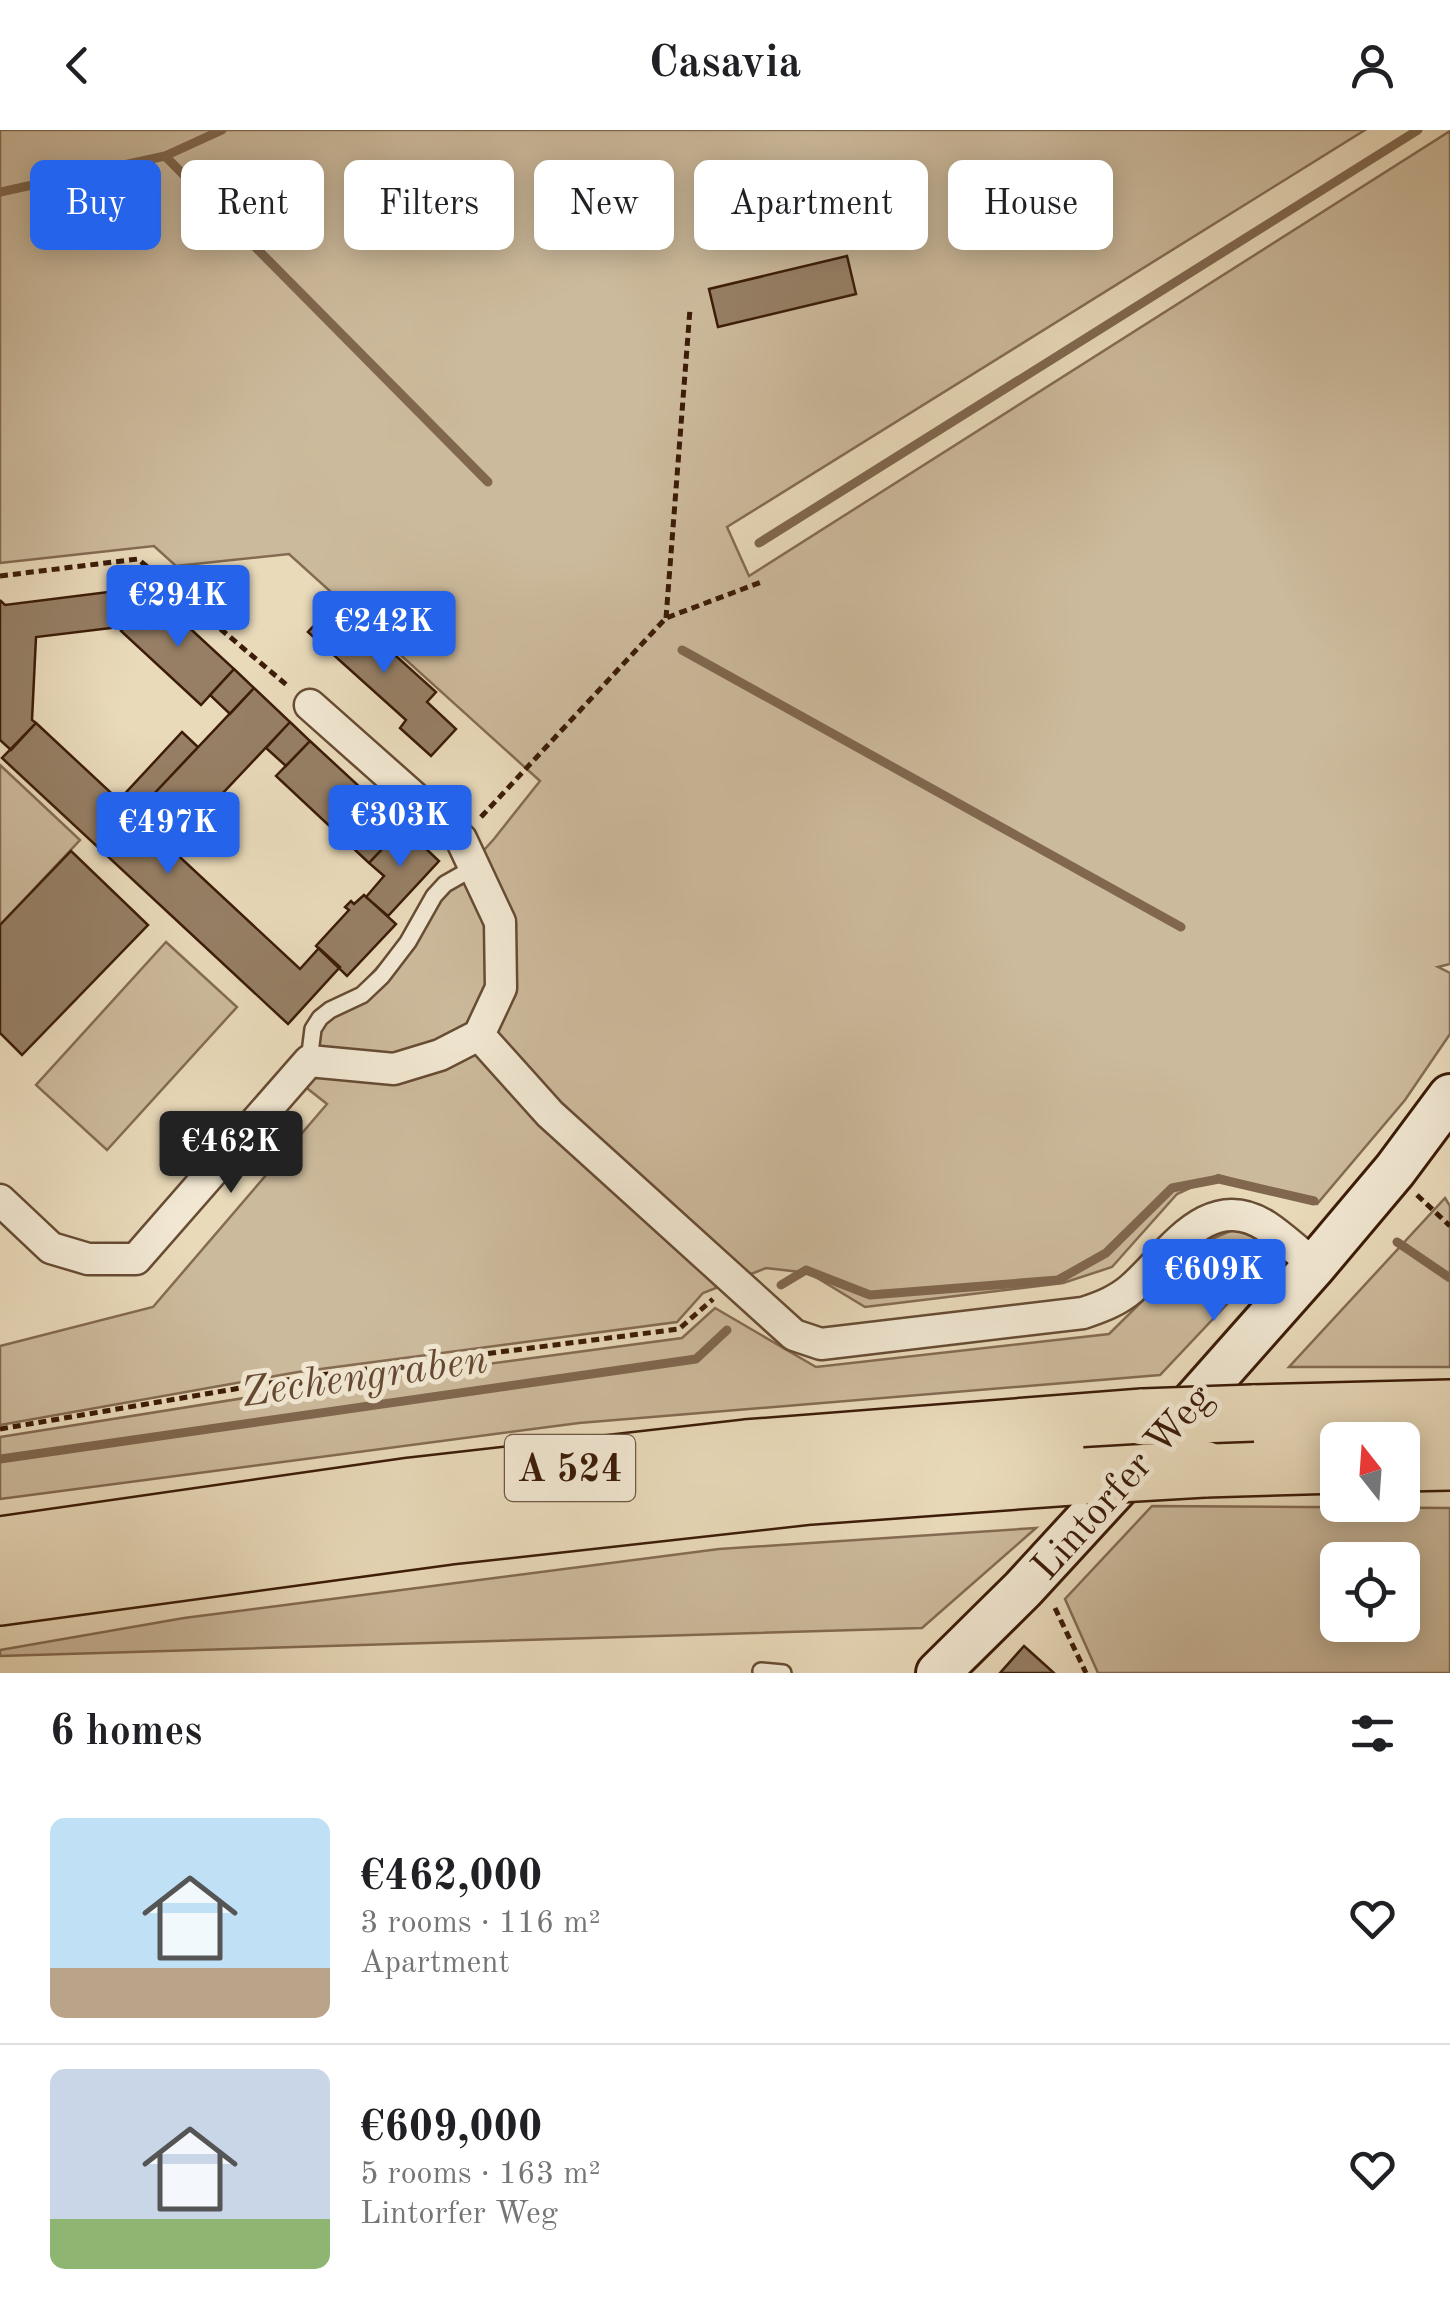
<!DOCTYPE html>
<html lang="en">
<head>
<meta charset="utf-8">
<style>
  body { margin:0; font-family:"Old Standard TT",serif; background:#f2f2f2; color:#202124; height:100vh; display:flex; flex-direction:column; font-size:38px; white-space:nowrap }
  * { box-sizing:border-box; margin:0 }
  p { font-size:32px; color:#757577 }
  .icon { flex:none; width:55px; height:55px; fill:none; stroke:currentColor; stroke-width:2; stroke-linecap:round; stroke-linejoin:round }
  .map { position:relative; height:1543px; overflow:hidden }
  .side { display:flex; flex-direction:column; background:#fff; flex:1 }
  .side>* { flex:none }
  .hud { position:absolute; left:30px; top:30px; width:1390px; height:90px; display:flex; gap:20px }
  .needle { width:65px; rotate:343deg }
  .tools { position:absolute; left:1320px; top:1292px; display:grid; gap:20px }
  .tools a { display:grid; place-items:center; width:100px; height:100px; border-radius:15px; background:#fff; box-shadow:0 5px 25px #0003; font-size:50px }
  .price { position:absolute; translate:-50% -85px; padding:0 22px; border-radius:10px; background:#2563eb; color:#fff; font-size:32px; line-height:65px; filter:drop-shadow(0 2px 5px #0008) }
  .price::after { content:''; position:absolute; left:50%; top:60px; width:30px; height:22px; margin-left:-15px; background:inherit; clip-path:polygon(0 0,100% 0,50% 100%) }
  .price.on { background:#222; color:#fff }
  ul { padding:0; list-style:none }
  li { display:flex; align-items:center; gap:30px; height:250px; padding:0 50px }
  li+li { border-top:2px solid #e0e0e0 }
  li span { display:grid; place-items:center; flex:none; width:280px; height:200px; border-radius:15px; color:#555 }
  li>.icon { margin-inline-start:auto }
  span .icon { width:120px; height:120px; fill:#fffc; stroke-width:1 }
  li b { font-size:42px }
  h2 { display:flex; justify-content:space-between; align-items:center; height:120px; padding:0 50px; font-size:42px }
  .tag { padding:0 35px; border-radius:15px; background:#fff; box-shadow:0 5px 25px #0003; font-size:35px; line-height:90px }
  .tag.on { background:#2563eb; color:#fff }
  header { display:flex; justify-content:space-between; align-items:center; height:130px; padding:0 50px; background:#fff; font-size:45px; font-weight:800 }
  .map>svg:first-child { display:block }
  .green { fill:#ccba9c; stroke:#846b52; stroke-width:2.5; fill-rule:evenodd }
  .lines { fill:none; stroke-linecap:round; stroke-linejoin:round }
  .stream { stroke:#80674e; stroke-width:9 }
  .building { fill:#967f65; stroke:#3c1c08; stroke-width:2.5 }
  .lane-casing { stroke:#674c34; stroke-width:20 }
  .street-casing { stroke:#674c34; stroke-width:35 }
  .secondary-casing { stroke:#3c1c08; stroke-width:48 }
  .highway-casing { stroke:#3c1c08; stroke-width:60 }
  .path { stroke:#3c1c08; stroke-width:5; stroke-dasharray:8 5; stroke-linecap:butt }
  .lane { stroke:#f1e7d2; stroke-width:15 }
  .street { stroke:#f1e7d2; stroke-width:30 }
  .secondary { stroke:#f1e7d2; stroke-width:42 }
  .highway { stroke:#e9daba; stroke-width:55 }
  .highway-bridge-casing { stroke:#3c1c08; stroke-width:60; stroke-linecap:butt }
  .highway-bridge { stroke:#e9daba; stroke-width:55 }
  .labels { text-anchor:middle; stroke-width:10; stroke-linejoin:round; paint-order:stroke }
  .shield { fill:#f1e7d2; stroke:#725945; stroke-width:2.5 }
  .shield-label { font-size:38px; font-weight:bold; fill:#3c1c08 }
  .street-label { font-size:40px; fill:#3c1c08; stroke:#f1e7d2 }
  .water-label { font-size:42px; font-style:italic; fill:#644831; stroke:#f1e7d2 }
</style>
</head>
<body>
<header><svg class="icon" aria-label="back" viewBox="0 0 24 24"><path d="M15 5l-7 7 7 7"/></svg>Casavia<svg class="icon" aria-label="person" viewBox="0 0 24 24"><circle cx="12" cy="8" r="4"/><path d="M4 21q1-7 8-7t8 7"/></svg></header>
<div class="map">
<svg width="1450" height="1543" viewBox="0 0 1450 1543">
  <rect width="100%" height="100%" fill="#e9daba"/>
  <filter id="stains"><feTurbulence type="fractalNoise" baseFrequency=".002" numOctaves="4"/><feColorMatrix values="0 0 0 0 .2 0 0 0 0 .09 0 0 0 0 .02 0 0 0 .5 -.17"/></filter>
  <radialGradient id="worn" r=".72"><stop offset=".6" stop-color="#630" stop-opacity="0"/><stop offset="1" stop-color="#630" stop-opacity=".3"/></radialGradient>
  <path class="green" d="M 0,0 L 1365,0 L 727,397 L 749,446 L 1450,1 L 1450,834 L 1438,837 L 1450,843 L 1450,904 L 1405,970 L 1317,1074 L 1218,1045 L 1177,1064 L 1112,1137 L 1063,1153 L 865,1177 L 809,1143 L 766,1138 L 703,1163 L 677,1192 L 298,1242 L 0,1295 L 0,1216 L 153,1177 L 327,974 L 284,940 L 494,709 L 540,651 L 289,424 L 176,436 L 154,416 L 0,433 Z
    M 0,635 L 80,710 L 0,795 Z
    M 166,812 L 237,877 L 107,1020 L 36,955 Z
    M 1445,1068 L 1450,1076 L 1450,1237 L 1289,1237 Z
    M 1235,1099 L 1280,1118 L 1160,1245 L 579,1293 L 0,1369 L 0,1307 L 307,1258 L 682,1208 L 715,1178 L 816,1237 L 1109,1204 L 1200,1114 Z
    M 1152,1376 L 1450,1378 L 1450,1543 L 1098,1543 L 1065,1469 ZM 1338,1430 L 1402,1430 L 1402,1495 L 1338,1495 Z
    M 1036,1398 L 922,1498 L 0,1526 L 0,1520 L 184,1488 L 719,1419 Z"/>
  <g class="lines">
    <path class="stream" d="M 165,26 L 488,352
      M 0,62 L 165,26 L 222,0
      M 759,413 L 1418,0
      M 682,520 L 1181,797
      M 1397,1112 L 1450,1148
      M 781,1155 L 806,1140 L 870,1165 L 1058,1150 L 1106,1123 L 1172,1058 L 1219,1049 L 1314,1071
      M 0,1329 L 696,1229 L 727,1200"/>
  </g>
  <path class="building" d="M 847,126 L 856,164 L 718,197 L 709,159 Z
    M 132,459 L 147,474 L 122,500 L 119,497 L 36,507 L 32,590 L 36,593 L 11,620 L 0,610 L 0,473 L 1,471 L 5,475 Z
    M 155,466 L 234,539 L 201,575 L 121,501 Z
    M 336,472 L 436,562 L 427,572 L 456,599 L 431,626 L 400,598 L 406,590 L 308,502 Z
    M 234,539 L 254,558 L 230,584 L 210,565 Z
    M 254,558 L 290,592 L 171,718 L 135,684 Z
    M 290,592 L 310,611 L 286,636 L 266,618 Z
    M 36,593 L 300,839 L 319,818 L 340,837 L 288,894 L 2,628 Z
    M 182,602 L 198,617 L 135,684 L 119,670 Z
    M 310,611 L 403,697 L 369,733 L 276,646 Z
    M 403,697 L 439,731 L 388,786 L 366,767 L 384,746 L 369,733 Z
    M 71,721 L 148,795 L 22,925 L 0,903 L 0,795 Z
    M 364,765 L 396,794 L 347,846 L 316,816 L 349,780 L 345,777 L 351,771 L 354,774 Z
    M 1024,1516 L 1054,1543 L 1000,1543 Z"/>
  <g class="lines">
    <defs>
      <path id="lane" d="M 309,931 L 313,899 L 320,888 L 330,880 L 362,865 L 382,846 L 408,812 L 434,766 L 445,754 L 475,737
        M 761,1541 L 783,1543"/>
      <path id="street" d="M 310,575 L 461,709 L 500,792 L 501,858 L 479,905 L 550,984 L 794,1205 L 821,1214 L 1083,1183 C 1101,1177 1117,1171 1131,1159 C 1170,1125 1207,1059 1266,1096 C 1283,1107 1299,1123 1315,1135
        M 0,1070 L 51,1118 L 88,1129 L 136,1129 L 309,931 L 394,939 L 440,925 L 479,905"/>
      <path id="secondary" d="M 938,1543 L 1023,1459 L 1161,1309 L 1315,1135 L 1395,1040 L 1450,966"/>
      <path id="highway" d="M 1253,1283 L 1450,1278
        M 1402,1333 L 1450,1332
        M 1204,1339 L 1338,1335
        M 0,1415 L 412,1356 L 746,1318 L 1143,1287
        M 0,1467 L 449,1406 L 810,1366 L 1085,1346"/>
    </defs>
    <use href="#lane" class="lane-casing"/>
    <use href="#street" class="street-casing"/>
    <use href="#secondary" class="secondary-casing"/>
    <use href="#highway" class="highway-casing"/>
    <path class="path" d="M 0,446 L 138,429 L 289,557
      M 666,488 L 690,179
      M 481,687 L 666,488 L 764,451
      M 1417,1065 L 1450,1096
      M 0,1299 L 305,1247 L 679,1199 L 713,1169
      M 1055,1478 L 1086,1543"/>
    <use href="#lane" class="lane"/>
    <use href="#street" class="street"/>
    <use href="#secondary" class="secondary"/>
    <use href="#highway" class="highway"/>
    <defs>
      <path id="highway-bridge" d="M 1143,1287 L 1253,1283
        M 1085,1346 L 1204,1339"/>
    </defs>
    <use href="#highway-bridge" class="highway-bridge-casing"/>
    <use href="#highway-bridge" class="highway-bridge"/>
  </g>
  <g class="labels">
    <rect class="shield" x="505" y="1305" width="130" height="66" rx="8"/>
    <g class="shield-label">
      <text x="570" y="1351">A 524</text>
    </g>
    <g class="street-label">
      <text transform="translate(1121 1351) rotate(-48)" y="14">Lintorfer Weg</text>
    </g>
    <g class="water-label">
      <text transform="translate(364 1244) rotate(-8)" y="15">Zechengraben</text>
    </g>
  </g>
  <rect width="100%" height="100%" filter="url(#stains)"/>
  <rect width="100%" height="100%" fill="url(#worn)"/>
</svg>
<div class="tools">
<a><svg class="needle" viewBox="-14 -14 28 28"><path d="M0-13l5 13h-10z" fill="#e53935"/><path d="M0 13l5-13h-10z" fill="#757577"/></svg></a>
<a><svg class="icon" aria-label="locate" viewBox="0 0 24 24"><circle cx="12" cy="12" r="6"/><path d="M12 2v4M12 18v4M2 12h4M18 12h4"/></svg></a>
</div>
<b class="price" style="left:178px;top:520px">€294K</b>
<b class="price" style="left:384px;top:546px">€242K</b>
<b class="price" style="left:400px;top:740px">€303K</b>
<b class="price" style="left:168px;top:747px">€497K</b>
<b class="price on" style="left:231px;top:1066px">€462K</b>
<b class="price" style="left:1214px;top:1194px">€609K</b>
<div class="hud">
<a class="tag on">Buy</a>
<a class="tag">Rent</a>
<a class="tag">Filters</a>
<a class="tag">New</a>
<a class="tag">Apartment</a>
<a class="tag">House</a>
</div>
</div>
<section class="side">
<h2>6 homes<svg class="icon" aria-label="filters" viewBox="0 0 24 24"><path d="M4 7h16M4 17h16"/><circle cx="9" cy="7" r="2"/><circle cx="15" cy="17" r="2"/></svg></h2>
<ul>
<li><span style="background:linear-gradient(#bfe0f5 75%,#b9a48a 0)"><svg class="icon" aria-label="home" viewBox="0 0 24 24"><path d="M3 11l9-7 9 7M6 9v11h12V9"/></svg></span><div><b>€462,000</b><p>3 rooms · 116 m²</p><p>Apartment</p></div><svg class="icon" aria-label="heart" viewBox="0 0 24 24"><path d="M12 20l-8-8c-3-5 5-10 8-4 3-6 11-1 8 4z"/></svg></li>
<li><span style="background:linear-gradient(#c9d6e8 75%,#8fb573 0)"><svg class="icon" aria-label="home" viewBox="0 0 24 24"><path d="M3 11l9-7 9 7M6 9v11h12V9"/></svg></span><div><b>€609,000</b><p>5 rooms · 163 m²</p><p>Lintorfer Weg</p></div><svg class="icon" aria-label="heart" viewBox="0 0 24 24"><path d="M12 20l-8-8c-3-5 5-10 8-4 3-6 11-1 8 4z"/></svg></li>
</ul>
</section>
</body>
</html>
